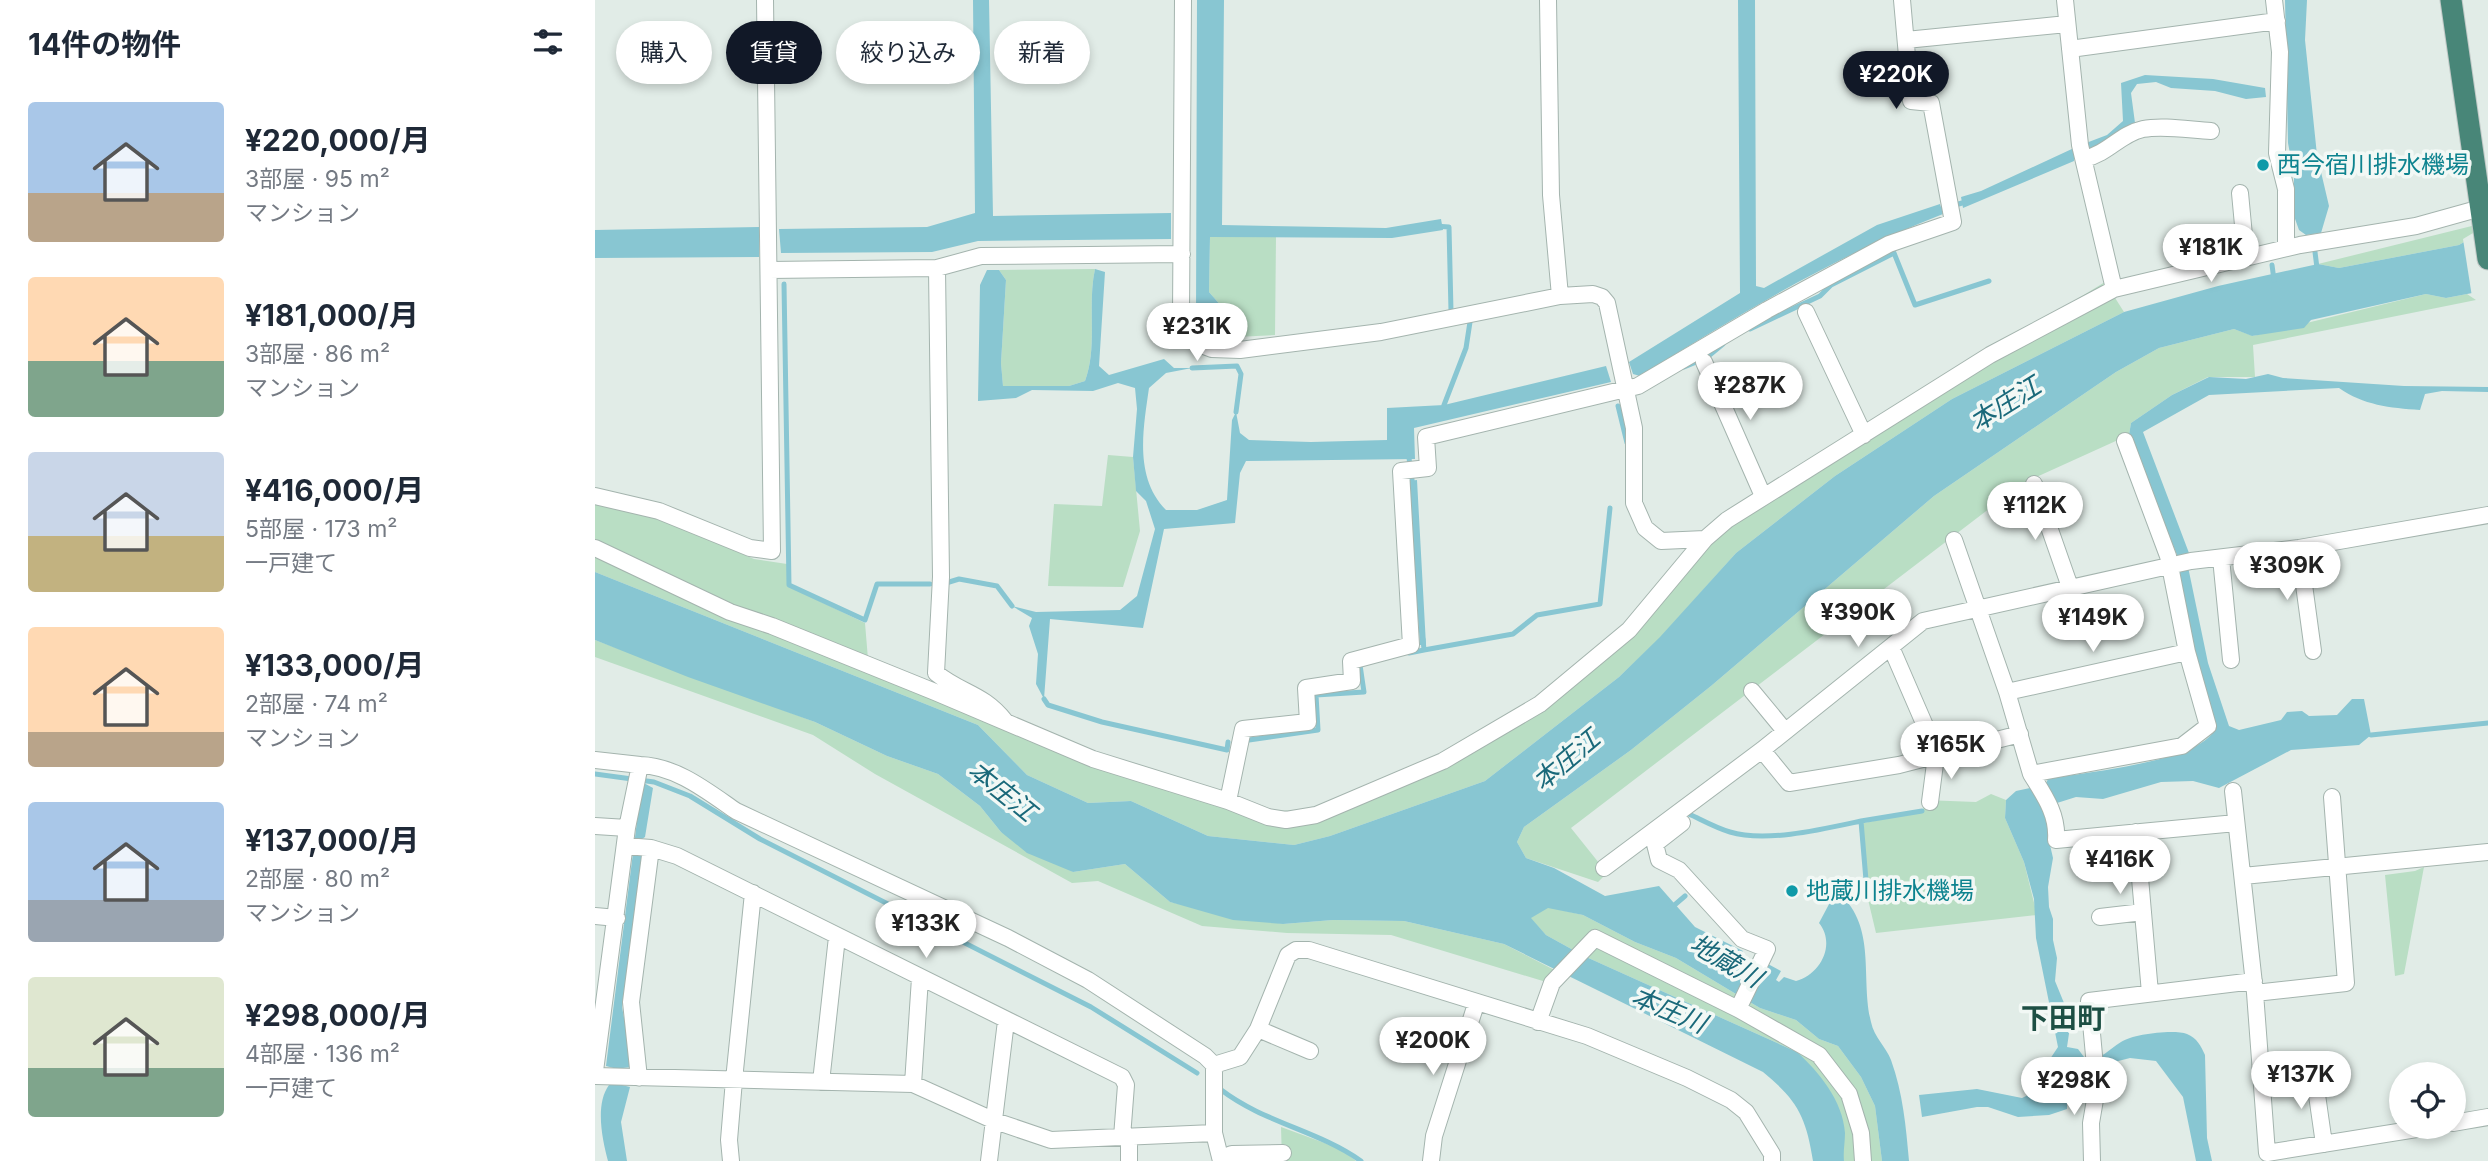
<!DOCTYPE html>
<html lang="ja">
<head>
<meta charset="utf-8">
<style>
  body { margin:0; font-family:Inter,"Noto Sans JP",sans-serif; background:#f6f6f7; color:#1f2937; height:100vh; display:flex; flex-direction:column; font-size:26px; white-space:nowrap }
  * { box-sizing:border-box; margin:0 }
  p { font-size:23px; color:#747a83 }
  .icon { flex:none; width:38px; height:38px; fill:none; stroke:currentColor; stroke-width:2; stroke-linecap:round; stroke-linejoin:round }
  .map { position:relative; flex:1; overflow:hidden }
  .details { display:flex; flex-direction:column; background:#fff; width:595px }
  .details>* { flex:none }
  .banner { position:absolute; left:21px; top:21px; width:665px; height:63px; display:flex; gap:14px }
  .controls { position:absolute; left:1794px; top:1062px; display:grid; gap:14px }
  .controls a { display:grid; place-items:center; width:77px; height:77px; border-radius:50%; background:#fff; box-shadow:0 4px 10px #0003; font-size:35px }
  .price { position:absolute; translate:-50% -60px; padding:0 16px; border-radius:24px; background:#fff; color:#222; font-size:23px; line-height:46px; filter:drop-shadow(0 2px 4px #0008) }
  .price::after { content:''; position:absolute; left:50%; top:42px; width:21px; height:16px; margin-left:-10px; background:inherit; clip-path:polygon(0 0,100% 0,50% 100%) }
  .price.on { background:#111827; color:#fff }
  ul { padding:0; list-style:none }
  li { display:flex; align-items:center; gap:21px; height:175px; padding:0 28px }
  li span { display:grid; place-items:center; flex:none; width:196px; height:140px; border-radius:7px; color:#555 }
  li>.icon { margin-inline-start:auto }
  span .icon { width:84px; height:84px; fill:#fffc; stroke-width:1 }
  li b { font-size:30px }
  h2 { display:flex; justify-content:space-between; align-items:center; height:84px; padding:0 28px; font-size:30px }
  .tag { padding:0 24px; border-radius:32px; background:#fff; box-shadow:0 4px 10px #0003; font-size:24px; line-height:63px }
  .tag.on { background:#111827; color:#fff }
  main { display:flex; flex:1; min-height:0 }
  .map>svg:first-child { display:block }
  .green { fill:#b9dec4 }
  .water { fill:#88c6d2 }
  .pier { fill:#e1ece7 }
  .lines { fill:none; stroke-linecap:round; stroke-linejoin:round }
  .stream { stroke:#88c6d2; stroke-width:5 }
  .minor-casing { stroke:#a4b4ae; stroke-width:18 }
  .trunk-casing { stroke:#c1c9c7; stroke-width:23 }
  .minor { stroke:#fff; stroke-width:16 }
  .trunk { stroke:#488678; stroke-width:21 }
  .culture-dot { fill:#0f9aa8; stroke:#f2f8f5; stroke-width:2.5 }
  .labels { text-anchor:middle; stroke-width:7; stroke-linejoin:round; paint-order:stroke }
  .culture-label { font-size:24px; fill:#0d838f; stroke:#f2f8f5; text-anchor:start }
  .water-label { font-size:26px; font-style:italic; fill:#1a697a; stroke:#f2f8f5 }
  .quarter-label { font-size:28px; font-weight:bold; fill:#1d4f44; stroke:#f2f8f5 }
</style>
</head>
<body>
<main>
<section class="details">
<h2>14件の物件<svg class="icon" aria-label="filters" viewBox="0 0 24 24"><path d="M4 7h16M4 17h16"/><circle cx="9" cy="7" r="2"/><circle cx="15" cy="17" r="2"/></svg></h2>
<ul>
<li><span style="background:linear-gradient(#a9c7e8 65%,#b9a48a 0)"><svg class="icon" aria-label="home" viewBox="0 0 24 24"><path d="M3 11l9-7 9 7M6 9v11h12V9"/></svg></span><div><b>¥220,000/月</b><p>3部屋 · 95 m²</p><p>マンション</p></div></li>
<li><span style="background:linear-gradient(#ffd9b3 60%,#7fa58c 0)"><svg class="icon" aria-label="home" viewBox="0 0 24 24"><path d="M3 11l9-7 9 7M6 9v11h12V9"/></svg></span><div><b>¥181,000/月</b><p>3部屋 · 86 m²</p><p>マンション</p></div></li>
<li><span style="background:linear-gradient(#c9d6e8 60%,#c2b280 0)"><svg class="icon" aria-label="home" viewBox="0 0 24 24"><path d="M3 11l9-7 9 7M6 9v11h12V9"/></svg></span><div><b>¥416,000/月</b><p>5部屋 · 173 m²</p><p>一戸建て</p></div></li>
<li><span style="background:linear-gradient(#ffd9b3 75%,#b9a48a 0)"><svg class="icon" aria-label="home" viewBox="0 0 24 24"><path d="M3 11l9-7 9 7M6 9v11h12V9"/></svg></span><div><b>¥133,000/月</b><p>2部屋 · 74 m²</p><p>マンション</p></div></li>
<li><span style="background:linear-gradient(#a9c7e8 70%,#9aa5b1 0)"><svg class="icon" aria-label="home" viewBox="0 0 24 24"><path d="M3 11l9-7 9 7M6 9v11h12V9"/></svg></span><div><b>¥137,000/月</b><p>2部屋 · 80 m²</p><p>マンション</p></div></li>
<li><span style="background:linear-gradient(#dfe7d0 65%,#7fa58c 0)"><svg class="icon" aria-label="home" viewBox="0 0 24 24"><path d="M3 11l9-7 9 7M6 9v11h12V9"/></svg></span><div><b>¥298,000/月</b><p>4部屋 · 136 m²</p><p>一戸建て</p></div></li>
</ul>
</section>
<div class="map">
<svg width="1893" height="1161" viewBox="0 0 1893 1161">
  <rect width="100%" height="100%" fill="#e1ece7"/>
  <path class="green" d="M 1893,222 L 1893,228 L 1864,245 L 1744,268 L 1723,264 Z
    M 615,237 L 681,237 L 680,335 L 641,337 L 641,323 L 614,292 Z
    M 500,269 C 492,305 503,346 490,381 L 474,386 L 408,386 L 406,363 L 411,280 L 404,270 Z
    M 1510,282 L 1529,312 L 1357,399 L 1240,476 L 1141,553 L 1065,638 L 1024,677 L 890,781 L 735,836 L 699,845 L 613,836 L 536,801 L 493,803 L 432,775 L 383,725 L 0,572 L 0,504 L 64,518 L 159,559 L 192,564 L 193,586 L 270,623 L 273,659 L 503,754 L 673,811 L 717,810 L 850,755 L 939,704 L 1034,625 L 1115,524 Z
    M 1831,294 L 1851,298 L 1872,294 L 1881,300 L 1658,345 L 1660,377 L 1613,377 L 1577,395 L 1536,423 L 1534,435 L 1435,480 L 1420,489 L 976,828 L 1012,873 L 1003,882 L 931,858 L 922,842 L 929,827 L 1036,750 L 1116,686 L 1339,496 L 1521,372 L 1564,348 L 1639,329 L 1658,336 Z
    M 513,455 L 538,457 L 545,531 L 528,587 L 453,586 L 459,504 L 507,506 Z
    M 0,640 L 220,722 L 292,756 L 343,774 L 385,806 L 406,832 L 478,872 L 530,864 L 575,902 L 593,906 L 688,924 L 738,920 L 809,921 L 909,944 L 973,977 L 961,985 L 796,935 L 692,933 L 607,926 L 503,881 L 477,883 L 280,774 L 218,735 L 0,657 Z
    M 1396,794 L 1411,800 L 1410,818 L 1429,862 L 1442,915 L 1281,933 L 1271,891 L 1264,824 L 1328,811 L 1329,800 L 1381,802 Z
    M 1829,867 L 1809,974 L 1800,976 L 1790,875 L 1820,871 Z
    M 953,907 L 988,915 L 1040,942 L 1081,958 L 1141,994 L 1165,1008 L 1201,1020 L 1224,1039 L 1243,1046 L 1266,1077 L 1280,1106 L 1287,1161 L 1249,1161 L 1202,1052 L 989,956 L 951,935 L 935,918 Z
    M 686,1127 L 746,1149 L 761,1161 L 687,1161 Z"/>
  <path class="water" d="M 378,0 L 394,0 L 398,216 L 576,213 L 576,239 L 383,241 L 337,252 L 186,253 L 184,229 L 332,227 L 380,213 Z
    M 602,0 L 629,0 L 627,225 L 791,228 L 846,219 L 848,230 L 797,238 L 615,237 L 614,292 L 641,323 L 641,337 L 623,337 L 606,329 L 601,318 Z
    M 1143,0 L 1160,0 L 1161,286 L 1169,288 L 1282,225 L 1345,204 L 1348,214 C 1240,256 1143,315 1045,376 L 1038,374 L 1034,362 L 1145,293 Z
    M 1690,0 L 1712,0 L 1710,40 L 1722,155 L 1734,206 L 1726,233 L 1711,235 L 1704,230 L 1699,216 L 1699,175 L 1693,143 Z
    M 1550,75 L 1618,79 L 1670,88 L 1671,97 L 1651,99 L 1620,91 L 1576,88 L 1561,82 L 1542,84 L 1536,93 L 1540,123 L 1506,148 L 1494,150 L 1491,143 L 1512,135 L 1528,121 L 1526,83 Z
    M 1479,148 L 1479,161 L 1368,208 L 1366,197 L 1386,191 Z
    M 164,227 L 164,257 L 0,258 L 0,230 Z
    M 1893,228 L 1893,290 L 1851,298 L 1831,294 L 1716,320 L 1709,328 L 1657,336 L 1639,329 L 1564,348 L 1521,372 L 1339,496 L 1116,686 L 1036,750 L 929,827 L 922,842 L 931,858 L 959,868 L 1010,896 L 1064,886 L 1100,927 L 1148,951 L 1143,959 L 1169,971 L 1173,964 L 1186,971 L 1181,980 L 1184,982 L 1189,977 L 1201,981 C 1226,974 1241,944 1224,923 L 1241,891 C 1283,924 1265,977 1276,1022 C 1279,1037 1291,1047 1296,1060 C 1308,1093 1311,1127 1314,1161 L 1287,1161 L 1280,1106 L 1266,1077 L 1243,1046 L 1224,1039 L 1201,1020 L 1165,1008 L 1141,994 L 1081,958 L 1040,942 L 988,915 L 953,908 L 936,918 L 951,935 L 989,956 L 1202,1052 C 1224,1072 1248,1101 1250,1133 C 1250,1142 1248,1152 1249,1161 L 1218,1161 C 1211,1116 1202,1100 1168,1072 L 909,944 L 809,921 L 738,920 L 688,924 L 638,920 L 575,902 L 530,864 L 478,872 L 432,853 L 406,832 L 385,806 L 343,774 L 292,756 L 220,722 L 93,677 L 0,640 L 0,572 L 383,725 L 432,775 L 493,803 L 536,801 L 613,836 L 699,845 L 735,836 L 890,781 L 1024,677 L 1065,637 L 1141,553 L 1240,476 L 1357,399 L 1529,312 L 1623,286 L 1723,264 L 1744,268 L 1864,245 Z
    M 500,269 L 510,272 L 504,366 L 514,375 L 569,359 L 579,368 L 597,368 L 571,373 L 554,388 C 548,430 539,477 571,510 L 602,510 L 632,500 L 637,420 L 641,412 L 645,433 L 654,440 L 716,442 L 792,440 L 792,408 L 849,405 L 1011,366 L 1016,382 L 819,428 L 820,459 L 651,461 L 645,473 L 640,523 L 569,529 L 548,628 L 455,619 L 449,699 L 441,684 L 443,654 L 434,626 L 437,618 L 417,606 L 441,612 L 525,610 L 542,596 L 560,529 L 551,501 L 541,491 L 538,457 L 542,409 L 540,388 L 523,383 L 498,391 L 437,390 L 421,398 L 383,401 L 385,285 L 392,270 L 404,270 L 411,280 L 406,363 L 408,386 L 474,386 L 490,381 C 503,347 492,305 500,269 Z
    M 1673,374 L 1688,378 L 1809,386 L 1893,387 L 1893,392 L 1847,391 L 1830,394 L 1825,410 C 1795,408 1768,405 1744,388 L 1614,395 L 1548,432 L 1594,553 L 1591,557 L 1613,663 L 1634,726 L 1644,730 L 1686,720 L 1692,712 L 1707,711 L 1714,716 L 1742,715 L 1757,699 L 1769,699 L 1776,735 L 1764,745 L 1696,750 L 1624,788 L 1598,781 L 1566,782 L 1508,799 L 1481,797 L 1462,803 L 1454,798 L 1455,845 L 1458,858 L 1453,887 L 1454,907 L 1458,919 L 1458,940 L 1462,958 L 1460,981 L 1476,1020 L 1472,1047 L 1483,1049 L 1492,1061 C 1508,1058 1513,1050 1526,1042 C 1538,1034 1579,1029 1592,1034 C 1602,1038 1606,1046 1610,1055 L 1612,1138 L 1617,1161 L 1601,1161 L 1588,1097 L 1561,1061 L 1535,1058 L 1492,1069 L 1493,1076 L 1472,1102 L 1472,1109 L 1454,1115 L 1423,1117 L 1393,1107 L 1382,1107 L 1327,1117 L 1324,1095 L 1382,1089 L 1427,1098 L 1444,1090 L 1449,1068 L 1463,1047 L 1441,938 L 1439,899 L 1429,862 L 1410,818 L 1411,800 L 1421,791 L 1435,788 L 1440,792 L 1449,788 L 1453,779 C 1490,772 1605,762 1620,729 L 1591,616 L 1582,555 L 1534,435 L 1536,423 L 1577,395 L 1614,377 L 1651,379 Z
    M 822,480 L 831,645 L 825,645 L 813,481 Z
    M 47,782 L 58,788 L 50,837 L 47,839 L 44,855 L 49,857 L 27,1007 L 38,1067 L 28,1068 L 27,1085 L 35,1087 L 26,1122 L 32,1161 L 13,1161 C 7,1139 0,1104 14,1085 L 22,1085 L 22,1069 L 11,1066 Z"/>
  <path class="pier" d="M 1893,224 L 1893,294 L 1877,297 L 1868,239 Z"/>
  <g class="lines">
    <path class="stream" d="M 1347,209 L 1367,203
      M 840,226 L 854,227 L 856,311
      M 1719,244 L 1722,268
      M 1677,265 L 1679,280
      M 189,284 L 194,585 L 270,620 L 282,584 L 335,584
      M 1155,329 L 1225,296 L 1236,285 L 1299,253 L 1320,305 L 1394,281
      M 1089,367 L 1111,358 L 1128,344
      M 597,368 L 642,366 L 646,374 L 641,412
      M 849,405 L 871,348 L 875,322
      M 1023,406 L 1032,443
      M 814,458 L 818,487
      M 351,583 L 364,579 L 402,586 L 417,606
      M 829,650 L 918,634 L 942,615 L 1005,604 L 1015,508
      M 814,653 L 829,650 L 828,639
      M 449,699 L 453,705 L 507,722 L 632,750 L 633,742
      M 1776,735 L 1893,723
      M 654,740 L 723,730 L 721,695 L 769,692 L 765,665 L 771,663
      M 0,774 L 59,782 L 95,796 L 165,839 L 496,1007 L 602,1073
      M 1094,814 C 1107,820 1121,828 1135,832 C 1171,843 1229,829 1266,821
      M 1272,892 L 1266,821 L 1327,811
      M 1076,908 L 1090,896
      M 625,1089 C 669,1123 722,1130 766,1161"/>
    <defs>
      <path id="minor" d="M 588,0 L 586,317 L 590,334 L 601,343 L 617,349 L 645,350 L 786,332 L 965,296 L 998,294 L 1007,297 L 1012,303 L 1039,428 L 1039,503 L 1050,528 L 1066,541 L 1110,539
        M 953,0 L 956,195 L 965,296
        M 1470,0 L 1485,145 L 1519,289
        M 1679,0 L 1685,52 L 1682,153 L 1691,189 L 1691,248
        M 1311,40 L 1472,24
        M 1475,49 L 1682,21
        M 1489,159 C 1514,153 1525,134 1548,129 C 1568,125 1596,130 1616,131
        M 1645,193 L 1651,257
        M 174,270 L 342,268 L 386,256 L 587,254
        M 1211,312 L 1269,435
        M 1109,362 L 1168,496
        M 1439,484 L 1475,587
        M 0,496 L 64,511 L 155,548 L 177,551 L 170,0
        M 1359,540 L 1412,692 L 1436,774 L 1587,746 L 1613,726 L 1592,652 L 1573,556 L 1530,441
        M 0,548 L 135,612 L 177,626 L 340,692 L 498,759 L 633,801 L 673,817 L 691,820 L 721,815 L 848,761 L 945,704 L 1034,630 L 1110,539 L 1132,520 L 1395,355 L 1519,289 L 1705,245 L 1821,226 L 1893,206
        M 1704,548 L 1718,651
        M 1626,558 L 1636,660
        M 1296,647 L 1338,744 L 1341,756 L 1335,802
        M 341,673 L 346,577 L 342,268
        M 341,673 C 367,694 388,693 410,721
        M 1157,691 L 1190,731
        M 1412,692 L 1592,652
        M 1167,750 L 1194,783 L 1304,765 L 1425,734
        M 0,760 L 45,765
        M 1436,774 C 1449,795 1463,814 1461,840 L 1641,823
        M 1638,791 L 1660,993 L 1672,1153 L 1834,1127
        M 633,801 L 648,729 L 713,722 L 711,688 L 757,681 L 756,661 L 816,645 L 806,471 L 833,468 L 831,437 L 1043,386 L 1172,310 L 1294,244 L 1358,222 L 1336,103 L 1316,101 L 1307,0
        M 1087,823 L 1060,844 L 1064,860 L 1084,870 L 1147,939 L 1172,949 L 1143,1009
        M 0,826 L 32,828
        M 1541,832 L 1555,993
        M 30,846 L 56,848 L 82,856 L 527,1077 L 531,1085 L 527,1137
        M 1009,868 L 1167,750 L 1328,621 L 1596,561 L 1704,548 L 1893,515
        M 1648,876 L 1893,852
        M 0,916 L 22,918
        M 1505,917 L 1548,912
        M 1660,993 L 1751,983 L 1737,797
        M 943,1022 L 957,983 L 1000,938 L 1143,1009 L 1224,1055 L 1254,1094 L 1266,1133 L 1268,1161
        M 663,1029 L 715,1051
        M 0,1071 L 32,828 L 45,765 C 81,766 112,791 141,811 L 413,938 L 493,980 L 610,1056 L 619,1065
        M 1719,1074 L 1729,1144
        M 0,1076 L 318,1084 L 400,1121 L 456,1140 L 619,1133
        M 44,1078 L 36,1002 L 56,848
        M 226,1082 L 242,937
        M 318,1084 L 325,978
        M 1858,1123 L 1893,1117
        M 626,1158 L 637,1154 L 688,1153
        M 136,1161 L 134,1140 L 139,1080 L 158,893
        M 394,1161 L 411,1021
        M 534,1161 L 534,1137
        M 626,1161 L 619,1133 L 619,1065 L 645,1057 L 663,1029 L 693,955 L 701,950 L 714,950 L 992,1036 L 1092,1078 L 1136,1100 L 1151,1112 L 1177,1154 L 1177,1161
        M 836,1161 L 839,1136 L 881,1004
        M 1497,1161 L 1496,1123 L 1502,1088 L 1494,1001 L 1659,981"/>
      <path id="trunk" d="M 1856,0 L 1893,259"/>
    </defs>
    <use href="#minor" class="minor-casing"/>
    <use href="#trunk" class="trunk-casing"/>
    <use href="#minor" class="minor"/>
    <use href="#trunk" class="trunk"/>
  </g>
  <g class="culture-dot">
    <circle cx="1668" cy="165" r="7"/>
    <circle cx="1197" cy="891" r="7"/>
  </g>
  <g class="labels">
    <g class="culture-label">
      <text x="1682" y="173">西今宿川排水機場</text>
      <text x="1211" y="899">地蔵川排水機場</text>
    </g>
    <g class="water-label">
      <text transform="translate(1410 404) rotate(-32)" y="9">本庄江</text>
      <text transform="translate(971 760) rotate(-40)" y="9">本庄江</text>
      <text transform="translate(407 791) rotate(39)" y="9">本庄江</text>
      <text transform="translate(1131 961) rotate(30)" y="9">地蔵川</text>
      <text transform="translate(1074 1010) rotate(23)" y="9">本庄川</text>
    </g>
    <g class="quarter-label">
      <text x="1468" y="1028">下田町</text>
    </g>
  </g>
</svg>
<div class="controls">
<a><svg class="icon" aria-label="locate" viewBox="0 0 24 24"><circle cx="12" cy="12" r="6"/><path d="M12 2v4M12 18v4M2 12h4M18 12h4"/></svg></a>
</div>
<b class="price on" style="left:1301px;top:111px">¥220K</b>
<b class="price" style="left:1616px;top:284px">¥181K</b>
<b class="price" style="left:602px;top:363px">¥231K</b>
<b class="price" style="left:1155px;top:422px">¥287K</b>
<b class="price" style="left:1440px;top:542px">¥112K</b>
<b class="price" style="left:1692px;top:602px">¥309K</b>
<b class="price" style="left:1263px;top:649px">¥390K</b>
<b class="price" style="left:1498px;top:654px">¥149K</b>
<b class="price" style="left:1356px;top:781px">¥165K</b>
<b class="price" style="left:1525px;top:896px">¥416K</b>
<b class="price" style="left:331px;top:960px">¥133K</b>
<b class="price" style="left:838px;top:1077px">¥200K</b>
<b class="price" style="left:1706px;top:1111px">¥137K</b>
<b class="price" style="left:1479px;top:1117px">¥298K</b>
<div class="banner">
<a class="tag">購入</a>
<a class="tag on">賃貸</a>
<a class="tag">絞り込み</a>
<a class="tag">新着</a>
</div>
</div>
</main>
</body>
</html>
